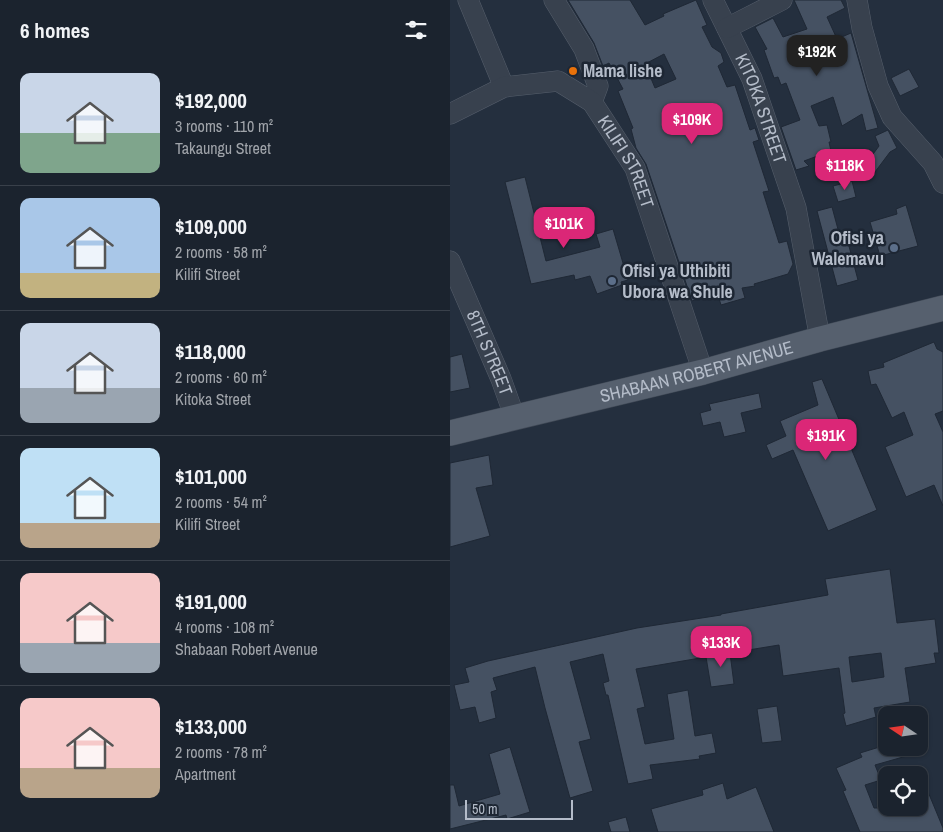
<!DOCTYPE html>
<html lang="en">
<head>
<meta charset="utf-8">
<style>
  body { margin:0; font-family:"Archivo Narrow",sans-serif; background:#242b36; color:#f1f3f6; height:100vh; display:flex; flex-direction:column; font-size:19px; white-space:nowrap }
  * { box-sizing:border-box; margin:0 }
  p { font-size:16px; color:#a0a4aa }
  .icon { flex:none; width:28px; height:28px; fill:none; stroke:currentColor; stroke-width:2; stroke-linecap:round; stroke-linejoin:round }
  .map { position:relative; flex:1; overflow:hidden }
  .panel { display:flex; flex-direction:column; background:#1b232e; width:450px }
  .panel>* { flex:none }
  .needle { width:32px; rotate:283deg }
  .buttons { position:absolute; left:428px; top:706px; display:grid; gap:10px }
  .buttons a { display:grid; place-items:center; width:50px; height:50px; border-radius:10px; background:#1b232e; box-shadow:0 1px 4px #0004,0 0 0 1px #39404a; font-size:25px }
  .scale { position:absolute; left:15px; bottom:12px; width:108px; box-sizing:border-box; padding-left:5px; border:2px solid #b4bcc9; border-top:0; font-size:14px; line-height:18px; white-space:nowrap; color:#b4bcc9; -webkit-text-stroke:4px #1d2633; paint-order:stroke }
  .price { position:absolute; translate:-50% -42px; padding:0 11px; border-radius:10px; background:#db2777; color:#fff; font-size:16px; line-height:32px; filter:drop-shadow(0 1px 2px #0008) }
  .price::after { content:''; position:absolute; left:50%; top:30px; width:15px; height:11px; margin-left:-8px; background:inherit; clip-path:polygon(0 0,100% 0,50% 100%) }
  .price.on { background:#222; color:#fff }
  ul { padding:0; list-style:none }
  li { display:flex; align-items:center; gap:15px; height:125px; padding:0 20px }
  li+li { border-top:1px solid #39404a }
  li span { display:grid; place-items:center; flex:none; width:140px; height:100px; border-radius:10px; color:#555 }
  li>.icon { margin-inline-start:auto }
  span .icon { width:60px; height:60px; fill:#fffc; stroke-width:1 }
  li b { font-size:21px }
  h2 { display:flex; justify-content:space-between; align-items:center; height:60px; padding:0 20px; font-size:21px }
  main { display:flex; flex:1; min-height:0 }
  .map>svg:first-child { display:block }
  .building { fill:#455162; stroke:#1f2835; fill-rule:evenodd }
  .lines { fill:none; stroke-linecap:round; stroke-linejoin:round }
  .minor-casing { stroke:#565f6c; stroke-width:21 }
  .major-casing { stroke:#414a57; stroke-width:26 }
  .minor { stroke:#38414e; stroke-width:20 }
  .major { stroke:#56606e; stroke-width:25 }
  .food-dot { fill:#e8710a; stroke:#1d2633; stroke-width:2 }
  .service-dot { fill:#5c6f8a; stroke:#1d2633; stroke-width:2 }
  .labels { text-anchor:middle; stroke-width:5; stroke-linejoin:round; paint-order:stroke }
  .poi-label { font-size:18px; font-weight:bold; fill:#b4bcc9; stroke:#1d2633; text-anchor:start }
  .street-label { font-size:18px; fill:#b4bcc9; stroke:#1d2633 }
</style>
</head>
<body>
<main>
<section class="panel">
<h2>6 homes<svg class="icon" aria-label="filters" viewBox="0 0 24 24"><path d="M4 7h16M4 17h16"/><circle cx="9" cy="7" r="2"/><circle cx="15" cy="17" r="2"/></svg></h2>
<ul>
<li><span style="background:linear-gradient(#c9d6e8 60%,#7fa58c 0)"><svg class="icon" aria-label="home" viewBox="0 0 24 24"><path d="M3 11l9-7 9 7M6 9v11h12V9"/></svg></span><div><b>$192,000</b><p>3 rooms · 110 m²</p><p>Takaungu Street</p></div></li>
<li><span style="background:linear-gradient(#a9c7e8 75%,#c2b280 0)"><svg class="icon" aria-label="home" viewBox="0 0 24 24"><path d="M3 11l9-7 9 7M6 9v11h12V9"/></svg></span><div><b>$109,000</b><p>2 rooms · 58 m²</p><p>Kilifi Street</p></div></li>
<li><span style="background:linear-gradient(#c9d6e8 65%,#9aa5b1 0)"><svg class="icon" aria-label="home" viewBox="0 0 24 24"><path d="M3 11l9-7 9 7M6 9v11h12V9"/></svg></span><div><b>$118,000</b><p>2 rooms · 60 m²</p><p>Kitoka Street</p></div></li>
<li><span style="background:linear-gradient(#bfe0f5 75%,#b9a48a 0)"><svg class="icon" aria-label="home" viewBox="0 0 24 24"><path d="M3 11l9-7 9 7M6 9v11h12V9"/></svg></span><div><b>$101,000</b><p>2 rooms · 54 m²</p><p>Kilifi Street</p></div></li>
<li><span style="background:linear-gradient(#f6c9c9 70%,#9aa5b1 0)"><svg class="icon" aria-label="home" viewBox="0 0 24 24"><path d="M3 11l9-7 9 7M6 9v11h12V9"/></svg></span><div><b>$191,000</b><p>4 rooms · 108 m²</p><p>Shabaan Robert Avenue</p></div></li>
<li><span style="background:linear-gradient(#f6c9c9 70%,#b9a48a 0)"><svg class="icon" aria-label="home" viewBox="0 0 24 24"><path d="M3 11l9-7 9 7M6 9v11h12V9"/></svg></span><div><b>$133,000</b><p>2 rooms · 78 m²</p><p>Apartment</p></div></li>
</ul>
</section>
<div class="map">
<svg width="493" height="832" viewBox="0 0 493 832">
  <rect width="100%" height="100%" fill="#242f3e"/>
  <path class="building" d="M 118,0 L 180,0 L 195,25 L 214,16 L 213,14 L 246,0 L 257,25 L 252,27 L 262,47 L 271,53 L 274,62 L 268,66 L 277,87 L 285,85 L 300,130 L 305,128 L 309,140 L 303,142 L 319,191 L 313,192 L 329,243 L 337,241 L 343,264 L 338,274 L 304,284 L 305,286 L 292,288 L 295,298 L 271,305 L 267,292 L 242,301 L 196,164 L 186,148 L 181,129 L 183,128 L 168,91 L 173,89 L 159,63 L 153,66 L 144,43 ZM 214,54 L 226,79 L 205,88 L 195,64 Z
    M 344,0 L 391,0 L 395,8 L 377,17 L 387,39 L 401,33 L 428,128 L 416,131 L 412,114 L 392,126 L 383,97 L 361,106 L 369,126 L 377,125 L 381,142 L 379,142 L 381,151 L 354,161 L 359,166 L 346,170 L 331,127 L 350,120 L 336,83 L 331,85 L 328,77 L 324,78 L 314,50 L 317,49 L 305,27 L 323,18 L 333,37 L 357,29 Z
    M 459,69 L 469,87 L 450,96 L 441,78 Z
    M 438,130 L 447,148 L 440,152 L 422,176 L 412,169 L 429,146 L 425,136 Z
    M 75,177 L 96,261 L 150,247 L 146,234 L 163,229 L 178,280 L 171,282 L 172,285 L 147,294 L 140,276 L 125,280 L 124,275 L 81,284 L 55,182 Z
    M 402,181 L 406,197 L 388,202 L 383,186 Z
    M 456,205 L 468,246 L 430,256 L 420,222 L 447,214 L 446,209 Z
    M 382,207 L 389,233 L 395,231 L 408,280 L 387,286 L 367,211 Z
    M 484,342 L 487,349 L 493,352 L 493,411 L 485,414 L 493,432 L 493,506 L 484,485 L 456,497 L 435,447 L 463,435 L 454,412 L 442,418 L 426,384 L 421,385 L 418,371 L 434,367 L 433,363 Z
    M 12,354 L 20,388 L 0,392 L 0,357 Z
    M 372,379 L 427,510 L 378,531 L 343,450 L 322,459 L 316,445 L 336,436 L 330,421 L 368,405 L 362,382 Z
    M 309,393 L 312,408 L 291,413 L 296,432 L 274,437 L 270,422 L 253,426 L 250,413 L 261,410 L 259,404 Z
    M 39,455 L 43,485 L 26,488 L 40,536 L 0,547 L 0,463 Z
    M 440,569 L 447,623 L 485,619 L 489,653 L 484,653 L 486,663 L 455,668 L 460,702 L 424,708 L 426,717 L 396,726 L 393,714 L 395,713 L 389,668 L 333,676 L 329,645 L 280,653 L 284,684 L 261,687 L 256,657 L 186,669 L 195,707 L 187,709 L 195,744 L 224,739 L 217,694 L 238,690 L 245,736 L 262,733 L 266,753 L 249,756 L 250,759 L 200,765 L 203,779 L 178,784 L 158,695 L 156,695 L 153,683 L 159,681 L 153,654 L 120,662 L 141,739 L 129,742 L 143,791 L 120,798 L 95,708 L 85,667 L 43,678 L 47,690 L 41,692 L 46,718 L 29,723 L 25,707 L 10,710 L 4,685 L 19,682 L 15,668 L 38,661 L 187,628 L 271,615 L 271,614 L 378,595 L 375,579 ZM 431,653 L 434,677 L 402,682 L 399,657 Z
    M 327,706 L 332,741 L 312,743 L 307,709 Z
    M 436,745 L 436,748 L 474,748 L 474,751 L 425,765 L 431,780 L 415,785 L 424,808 L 469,808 L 469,770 L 493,828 L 493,832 L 410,832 L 393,791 L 396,790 L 386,768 L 412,757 L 410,753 Z
    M 60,747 L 80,812 L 57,819 L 56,815 L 0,829 L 0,785 L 4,785 L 9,806 L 50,794 L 39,754 Z
    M 273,783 L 277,799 L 306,787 L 324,832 L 208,832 L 201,809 L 253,795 L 252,790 Z
    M 176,817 L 180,832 L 161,832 L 158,822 Z"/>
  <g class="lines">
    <defs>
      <g id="minor">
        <path d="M 18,0 L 54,87"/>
        <path d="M 104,0 L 134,49 L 148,86 L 142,102"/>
        <path id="s1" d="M 263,0 L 302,79 L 346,208 L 370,339"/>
        <path d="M 407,0 L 412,28 L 428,86 L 442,117 L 483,163 L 493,183"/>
        <path d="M 277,28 L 332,0"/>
        <path id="s2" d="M 0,114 L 54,87 L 108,81 L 142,102 L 185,168 L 253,372"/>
        <path id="s3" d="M 0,261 L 51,379 L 65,418"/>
      </g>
      <g id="major">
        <path id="s4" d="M 0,433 L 253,372 L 370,339 L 493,308"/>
      </g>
    </defs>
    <use href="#minor" class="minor-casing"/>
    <use href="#major" class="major-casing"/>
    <use href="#minor" class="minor"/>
    <use href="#major" class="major"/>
  </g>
  <circle class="food-dot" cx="123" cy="71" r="5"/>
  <g class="service-dot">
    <circle cx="444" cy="248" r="5"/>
    <circle cx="162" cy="281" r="5"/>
  </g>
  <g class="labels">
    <g class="poi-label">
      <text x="133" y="77">Mama lishe</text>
      <text x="434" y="244" text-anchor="end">Ofisi ya<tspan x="434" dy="21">Walemavu</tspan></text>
      <text x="172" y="277">Ofisi ya Uthibiti<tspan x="172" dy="21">Ubora wa Shule</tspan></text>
    </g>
    <g class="street-label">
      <text dy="6" stroke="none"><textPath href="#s1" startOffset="119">KITOKA STREET</textPath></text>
      <text dy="6" stroke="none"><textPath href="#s2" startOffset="224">KILIFI STREET</textPath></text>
      <text dy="6" stroke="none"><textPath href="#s3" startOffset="100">8TH STREET</textPath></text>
      <text dy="6" stroke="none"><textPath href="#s4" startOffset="254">SHABAAN ROBERT AVENUE</textPath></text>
    </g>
  </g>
</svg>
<div class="buttons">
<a><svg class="needle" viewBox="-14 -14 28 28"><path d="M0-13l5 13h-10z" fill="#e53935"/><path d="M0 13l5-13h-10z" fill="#a0a4aa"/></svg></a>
<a><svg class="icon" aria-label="locate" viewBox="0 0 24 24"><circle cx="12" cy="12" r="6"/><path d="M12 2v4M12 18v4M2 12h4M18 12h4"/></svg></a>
</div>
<div class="scale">50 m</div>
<b class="price on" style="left:367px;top:77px">$192K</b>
<b class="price" style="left:242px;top:145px">$109K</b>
<b class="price" style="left:395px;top:191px">$118K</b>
<b class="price" style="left:114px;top:249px">$101K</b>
<b class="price" style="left:376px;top:461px">$191K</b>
<b class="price" style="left:271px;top:668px">$133K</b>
</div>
</main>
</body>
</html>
